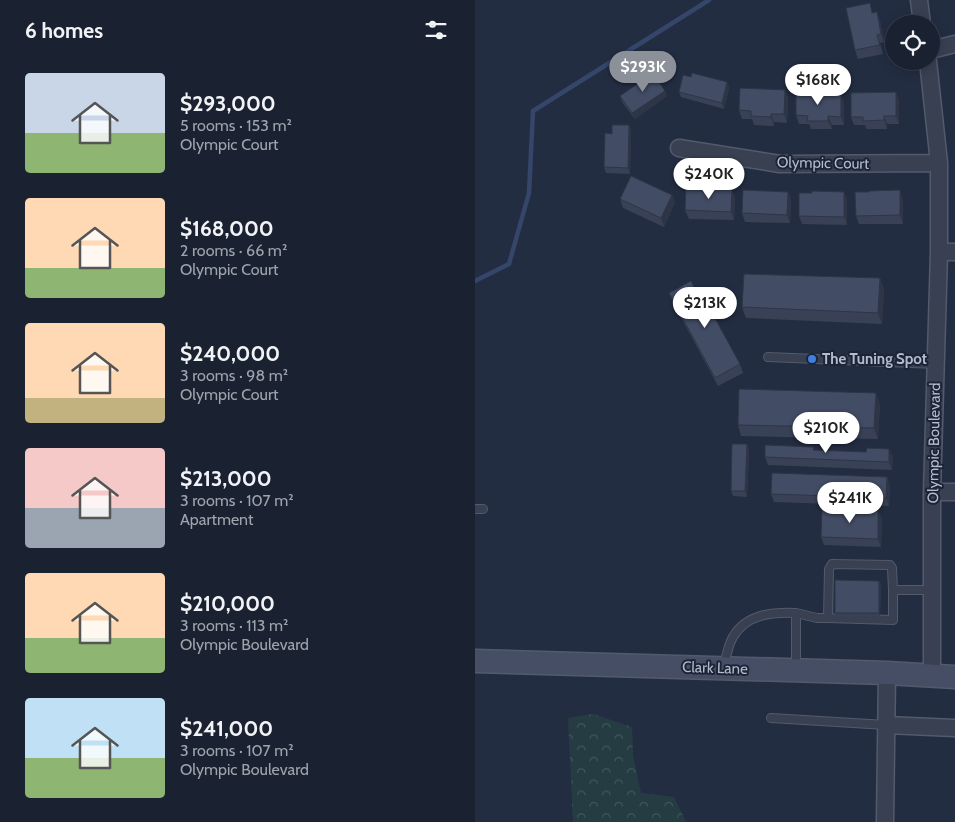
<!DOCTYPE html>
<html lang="en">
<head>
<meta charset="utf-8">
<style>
  body { margin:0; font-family:Cabin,sans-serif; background:#272f3e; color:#f1f3f6; height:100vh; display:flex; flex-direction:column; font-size:19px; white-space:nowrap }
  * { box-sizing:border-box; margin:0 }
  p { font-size:16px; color:#9fa4ac }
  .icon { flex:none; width:28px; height:28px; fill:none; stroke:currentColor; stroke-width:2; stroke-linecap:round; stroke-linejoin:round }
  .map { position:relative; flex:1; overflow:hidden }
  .sheet { display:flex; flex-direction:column; background:#1a2232; width:475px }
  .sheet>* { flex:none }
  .controls { position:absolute; left:410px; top:15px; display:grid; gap:10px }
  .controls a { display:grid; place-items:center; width:55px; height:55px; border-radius:50%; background:#1a2232; box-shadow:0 2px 12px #0003,0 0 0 1px #383f4d; font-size:25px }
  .price { position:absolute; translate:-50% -42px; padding:0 11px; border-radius:18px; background:#fff; color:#222; font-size:16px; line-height:32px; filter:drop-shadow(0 1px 2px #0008) }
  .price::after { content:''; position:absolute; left:50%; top:30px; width:15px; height:11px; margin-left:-8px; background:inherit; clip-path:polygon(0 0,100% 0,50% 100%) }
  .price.active { background:#8c9099; color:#fff }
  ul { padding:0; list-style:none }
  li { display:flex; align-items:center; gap:15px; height:125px; padding:0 25px }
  li span { display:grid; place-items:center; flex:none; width:140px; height:100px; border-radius:5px; color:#555 }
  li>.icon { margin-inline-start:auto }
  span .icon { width:60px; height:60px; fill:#fffc; stroke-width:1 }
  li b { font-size:21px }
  h2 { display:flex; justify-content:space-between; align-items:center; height:60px; padding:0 25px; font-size:21px }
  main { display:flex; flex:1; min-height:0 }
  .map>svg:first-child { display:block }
  .forest { fill:url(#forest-crowns) }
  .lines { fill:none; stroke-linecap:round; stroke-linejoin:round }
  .stream { stroke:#35466a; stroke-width:4.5 }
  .service-casing { stroke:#525b6c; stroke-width:10 }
  .minor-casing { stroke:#525b6c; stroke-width:19 }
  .secondary-casing { stroke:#525b6c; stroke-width:25 }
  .service { stroke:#384052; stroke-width:8 }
  .minor { stroke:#384052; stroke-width:16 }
  .secondary { stroke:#454e65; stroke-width:22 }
  .wall { fill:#394156 }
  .shaded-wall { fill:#2e3546 }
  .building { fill:#424c64; stroke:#2e3546 }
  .shop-dot { fill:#3f7fe0; stroke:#1c2537; stroke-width:2 }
  .labels { text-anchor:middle; stroke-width:4; stroke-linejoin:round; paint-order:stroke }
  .street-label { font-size:15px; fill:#b4bbcc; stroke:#1c2537 }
  .poi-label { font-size:15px; font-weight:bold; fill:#b4bbcc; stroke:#1c2537; text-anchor:start }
</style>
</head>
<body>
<main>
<section class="sheet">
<h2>6 homes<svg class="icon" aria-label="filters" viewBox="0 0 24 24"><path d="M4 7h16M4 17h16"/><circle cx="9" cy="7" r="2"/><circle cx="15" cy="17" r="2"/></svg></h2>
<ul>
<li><span style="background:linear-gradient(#c9d6e8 60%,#8fb573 0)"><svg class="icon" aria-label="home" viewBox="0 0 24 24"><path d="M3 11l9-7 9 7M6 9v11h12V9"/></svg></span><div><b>$293,000</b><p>5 rooms · 153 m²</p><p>Olympic Court</p></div></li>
<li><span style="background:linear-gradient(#ffd9b3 70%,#8fb573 0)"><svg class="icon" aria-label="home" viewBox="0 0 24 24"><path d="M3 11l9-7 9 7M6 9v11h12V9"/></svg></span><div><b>$168,000</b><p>2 rooms · 66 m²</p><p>Olympic Court</p></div></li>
<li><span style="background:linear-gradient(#ffd9b3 75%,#c2b280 0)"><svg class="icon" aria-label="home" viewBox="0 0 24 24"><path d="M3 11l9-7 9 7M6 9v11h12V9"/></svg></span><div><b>$240,000</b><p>3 rooms · 98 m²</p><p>Olympic Court</p></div></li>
<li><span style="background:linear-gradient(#f6c9c9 60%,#9aa5b1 0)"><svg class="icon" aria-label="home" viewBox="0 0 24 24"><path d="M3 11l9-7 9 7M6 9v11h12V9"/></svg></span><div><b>$213,000</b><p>3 rooms · 107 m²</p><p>Apartment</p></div></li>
<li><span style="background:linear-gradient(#ffd9b3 65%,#8fb573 0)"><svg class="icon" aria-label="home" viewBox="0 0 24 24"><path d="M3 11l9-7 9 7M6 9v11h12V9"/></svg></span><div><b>$210,000</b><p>3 rooms · 113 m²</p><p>Olympic Boulevard</p></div></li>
<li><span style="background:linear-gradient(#bfe0f5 60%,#8fb573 0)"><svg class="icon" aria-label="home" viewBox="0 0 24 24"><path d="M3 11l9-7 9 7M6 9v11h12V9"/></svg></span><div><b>$241,000</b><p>3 rooms · 107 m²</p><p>Olympic Boulevard</p></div></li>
</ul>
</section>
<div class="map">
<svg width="480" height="822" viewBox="0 0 480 822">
  <defs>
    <pattern id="forest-crowns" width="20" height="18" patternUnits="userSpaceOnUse" patternTransform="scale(1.25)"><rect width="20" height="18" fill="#253c43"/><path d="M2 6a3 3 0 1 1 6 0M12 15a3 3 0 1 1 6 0" fill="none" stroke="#42565d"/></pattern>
  </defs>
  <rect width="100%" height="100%" fill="#232d42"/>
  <path class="forest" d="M 118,714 L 157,727 L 158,755 L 166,793 L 199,797 L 211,822 L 98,822 L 93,718 Z"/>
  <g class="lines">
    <path class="stream" d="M 0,281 L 34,264 L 54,193 L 58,111 L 234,0"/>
    <defs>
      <path id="service" d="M 293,357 L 461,364
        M 0,509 L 8,509
        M 353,618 L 418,620 L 418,590
        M 249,667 C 251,657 253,645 258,637 C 271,614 297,612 321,613
        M 321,668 L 321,613 L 342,618 L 353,618 L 354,569 L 357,564 L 415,565 L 417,568 L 418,590 L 458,590
        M 296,718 L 411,725"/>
      <path id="minor" d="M 444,0 L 447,24
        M 456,50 L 480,44
        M 453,61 L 464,163 L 464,252 L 457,492 L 457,676
        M 204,148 L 305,164 L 464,163
        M 464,252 L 480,252
        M 457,492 L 480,492
        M 411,725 L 480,728
        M 410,822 L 412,673"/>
      <path id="secondary" d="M 0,661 L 412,673 L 480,677"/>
    </defs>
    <use href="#service" class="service-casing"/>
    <use href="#minor" class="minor-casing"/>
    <use href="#secondary" class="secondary-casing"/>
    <use href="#service" class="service"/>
    <use href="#minor" class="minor"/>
    <use href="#secondary" class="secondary"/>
  </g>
  <path class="wall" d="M 398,13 L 405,21 L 409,42 L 405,43 L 408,54 L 383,59 L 380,50 Z
    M 252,82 L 254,88 L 249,109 L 206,97 L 204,92 Z
    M 310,90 L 313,98 L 312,123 L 299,122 L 299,126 L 279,125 L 277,119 L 267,119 L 264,110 Z
    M 190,91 L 192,96 L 160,119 L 147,102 L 145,96 Z
    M 421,92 L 424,101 L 424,124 L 412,124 L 412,129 L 391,129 L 390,125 L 379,125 L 376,117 Z
    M 369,102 L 369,125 L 357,125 L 357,129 L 336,129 L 334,124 L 324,124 L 321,115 Z
    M 154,125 L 156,131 L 155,174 L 131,173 L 129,167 L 137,134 Z
    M 313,192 L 316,200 L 315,223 L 270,222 L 267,213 Z
    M 197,195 L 200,203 L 189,227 L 148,208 L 145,199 Z
    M 260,197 L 259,220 L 214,219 L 210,210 Z
    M 428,199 L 428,224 L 384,224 L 381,216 Z
    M 372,200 L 372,225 L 327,224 L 324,216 Z
    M 405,278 L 409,289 L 407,324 L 271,318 L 267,307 Z
    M 220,289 L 265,364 L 268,373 L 243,386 L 197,301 L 194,293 Z
    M 405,404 L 403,439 L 266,436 L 263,425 Z
    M 272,444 L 274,450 L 272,497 L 258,496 L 256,491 Z
    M 414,449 L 418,457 L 417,470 L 293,465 L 290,457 L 340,450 L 391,452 Z
    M 412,477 L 415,486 L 414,506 L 299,502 L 296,494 Z
    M 407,519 L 406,547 L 349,545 L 346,537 Z
    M 406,584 L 405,616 L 361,616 L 360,613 Z"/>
  <path class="shaded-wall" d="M 402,12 L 405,21 L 409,42 L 406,34 Z
    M 252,82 L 254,88 L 249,109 L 247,103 Z
    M 310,90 L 313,98 L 312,123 L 309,114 Z
    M 190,91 L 192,96 L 160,119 L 157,113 Z
    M 421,92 L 424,101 L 424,124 L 421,116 Z
    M 366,93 L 369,102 L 369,125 L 366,117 Z
    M 296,114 L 299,122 L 299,126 L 296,117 Z
    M 353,116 L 357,125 L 357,129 L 353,121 Z
    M 409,116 L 412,124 L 412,129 L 409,120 Z
    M 154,125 L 156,131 L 155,174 L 153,168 Z
    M 257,189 L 260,197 L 259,220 L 256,212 Z
    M 425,190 L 428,199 L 428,224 L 425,215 Z
    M 313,192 L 316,200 L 315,223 L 312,215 Z
    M 369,192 L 372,200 L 372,225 L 369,217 Z
    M 197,195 L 200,203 L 189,227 L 186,218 Z
    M 405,278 L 409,289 L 407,324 L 403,313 Z
    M 401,393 L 405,404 L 403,439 L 399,428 Z
    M 272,444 L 274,450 L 272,497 L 270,491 Z
    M 414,449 L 418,457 L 417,470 L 414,462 Z
    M 412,477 L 415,486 L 414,506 L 411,498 Z
    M 403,511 L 407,519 L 406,547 L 403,539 Z
    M 404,581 L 406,584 L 405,616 L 404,613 Z"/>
  <path class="building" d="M 395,3 L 397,13 L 402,12 L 406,34 L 402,35 L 405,45 L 380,50 L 371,8 Z
    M 178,73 L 190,91 L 157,113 L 145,96 Z
    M 217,73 L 252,82 L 247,103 L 204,92 L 208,75 L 216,77 Z
    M 265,88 L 310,90 L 309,114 L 296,114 L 296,117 L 276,116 L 276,111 L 264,110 Z
    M 321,92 L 366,93 L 366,117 L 353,116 L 353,121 L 332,121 L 333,116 L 321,115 Z
    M 421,92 L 421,116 L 409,116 L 409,120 L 388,121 L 388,117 L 376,117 L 376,93 Z
    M 137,125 L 154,125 L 153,168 L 129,167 L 130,133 L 137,134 Z
    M 156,176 L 197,195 L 186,218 L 145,199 Z
    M 211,187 L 257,189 L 256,212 L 210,210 Z
    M 268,190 L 313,192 L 312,215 L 267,213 Z
    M 425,190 L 425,215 L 381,216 L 380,192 L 394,192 L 394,191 Z
    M 337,191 L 369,192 L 369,217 L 324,216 L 324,193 L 337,193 Z
    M 269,274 L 405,278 L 403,313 L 267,307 Z
    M 216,281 L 220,289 L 224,289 L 265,364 L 240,378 L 194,293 Z
    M 264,389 L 401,393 L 399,428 L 263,425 Z
    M 257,444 L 272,444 L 270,491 L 256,491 Z
    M 290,445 L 339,447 L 338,450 L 391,452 L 392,448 L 414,449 L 414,462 L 290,457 Z
    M 297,473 L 412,477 L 411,498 L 296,494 Z
    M 347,509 L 403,511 L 403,539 L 346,537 Z
    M 360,580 L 404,581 L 404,613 L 360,613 Z"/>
  <circle class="shop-dot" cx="337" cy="359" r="5"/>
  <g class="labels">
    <g class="street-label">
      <text transform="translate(348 163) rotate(1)" y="5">Olympic Court</text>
      <text transform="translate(459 443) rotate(-89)" y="5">Olympic Boulevard</text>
      <text transform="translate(240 668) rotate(2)" y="5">Clark Lane</text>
    </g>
    <g class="poi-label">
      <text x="347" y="364">The Tuning Spot</text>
    </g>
  </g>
</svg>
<div class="controls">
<a><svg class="icon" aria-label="locate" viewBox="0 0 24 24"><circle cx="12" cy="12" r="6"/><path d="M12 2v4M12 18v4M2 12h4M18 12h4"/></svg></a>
</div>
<b class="price active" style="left:168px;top:93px">$293K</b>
<b class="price" style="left:343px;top:106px">$168K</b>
<b class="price" style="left:234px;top:200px">$240K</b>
<b class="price" style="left:230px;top:329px">$213K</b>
<b class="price" style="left:351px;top:454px">$210K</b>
<b class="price" style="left:375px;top:524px">$241K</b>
</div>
</main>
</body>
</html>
